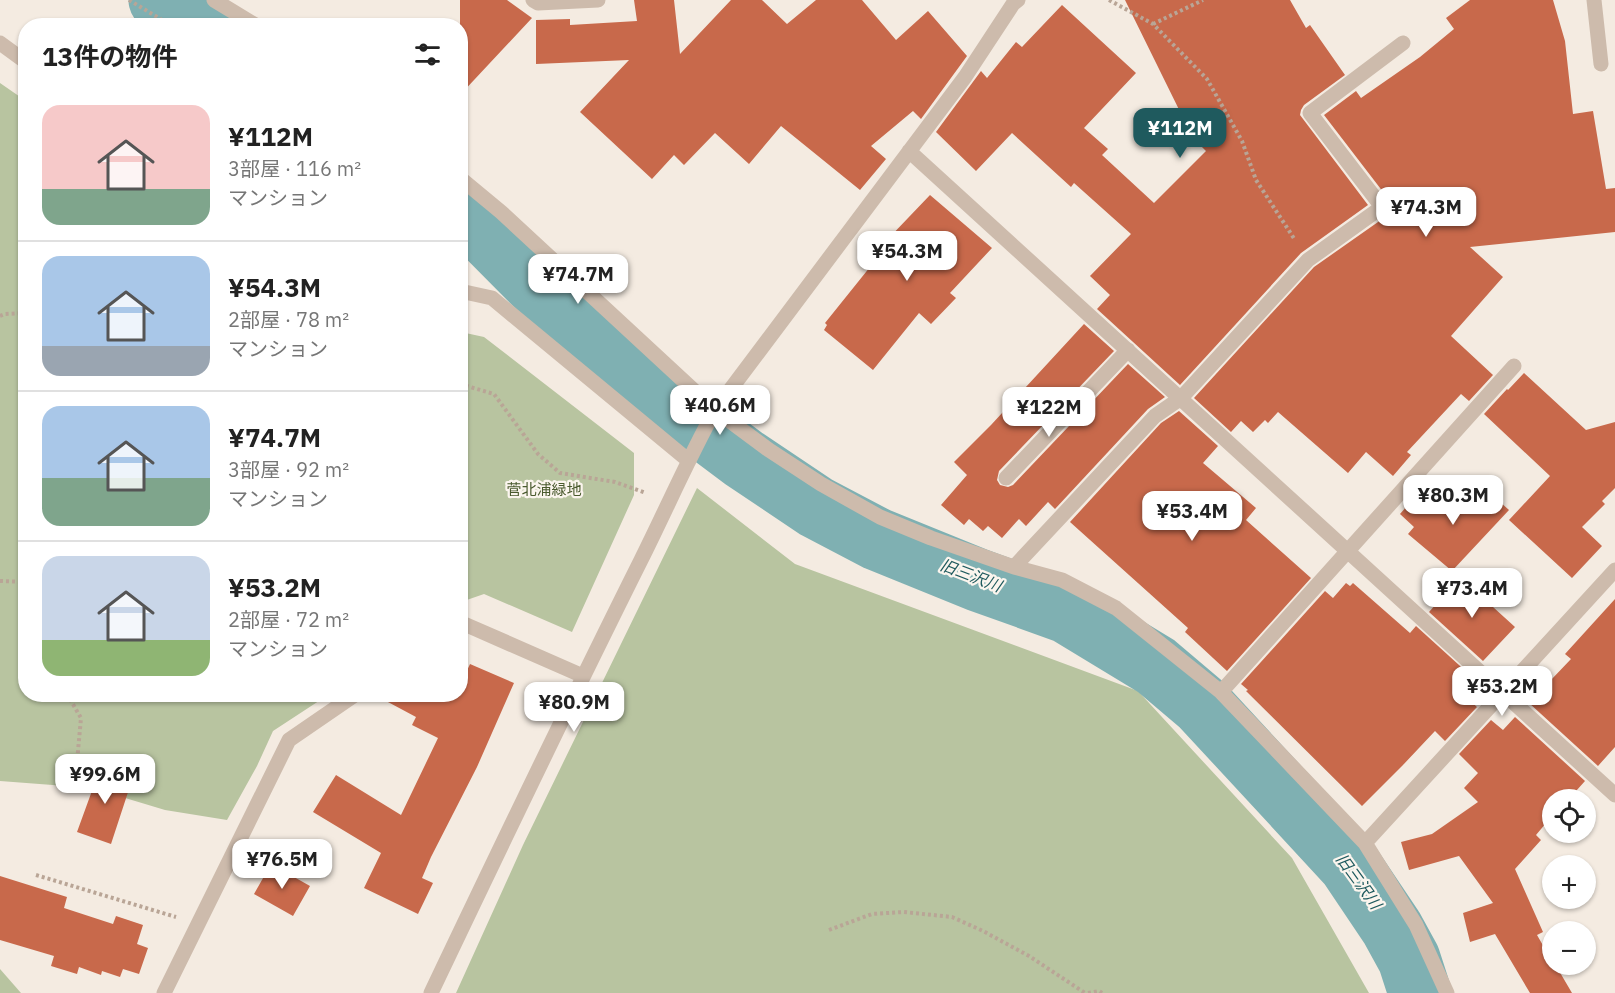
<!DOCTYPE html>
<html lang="ja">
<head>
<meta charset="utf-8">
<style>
  body { margin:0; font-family:"IBM Plex Sans","Noto Sans JP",sans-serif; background:#f6f6f6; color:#222; height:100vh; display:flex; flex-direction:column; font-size:22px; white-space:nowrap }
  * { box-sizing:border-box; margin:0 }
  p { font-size:20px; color:#767676 }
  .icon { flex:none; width:33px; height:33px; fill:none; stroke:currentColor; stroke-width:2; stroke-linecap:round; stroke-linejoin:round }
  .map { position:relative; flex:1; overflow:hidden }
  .drawer { position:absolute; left:18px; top:18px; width:450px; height:684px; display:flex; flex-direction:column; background:#fff; border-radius:24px; box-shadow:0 2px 4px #0004 }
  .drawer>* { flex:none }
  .buttons { position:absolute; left:1542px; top:789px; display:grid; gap:12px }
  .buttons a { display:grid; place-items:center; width:54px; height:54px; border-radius:50%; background:#fff; box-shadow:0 2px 4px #0004; font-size:30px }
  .price { position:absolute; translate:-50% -51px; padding:0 14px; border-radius:12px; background:#fff; color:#222; font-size:20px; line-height:39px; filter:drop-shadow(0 2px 3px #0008) }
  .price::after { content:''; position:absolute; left:50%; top:36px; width:18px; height:14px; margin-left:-9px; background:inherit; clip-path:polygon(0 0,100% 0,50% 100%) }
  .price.selected { background:#1f5a5e; color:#fff }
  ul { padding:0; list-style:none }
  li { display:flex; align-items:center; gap:18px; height:150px; padding:0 24px }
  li+li { border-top:2px solid #e0e0e0 }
  li span { display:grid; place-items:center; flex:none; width:168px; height:120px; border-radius:18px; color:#555 }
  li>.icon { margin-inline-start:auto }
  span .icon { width:72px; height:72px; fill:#fffc; stroke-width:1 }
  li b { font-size:26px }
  h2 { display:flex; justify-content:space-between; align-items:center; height:72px; padding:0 24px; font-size:26px }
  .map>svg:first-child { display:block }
  .green { fill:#b8c4a0 }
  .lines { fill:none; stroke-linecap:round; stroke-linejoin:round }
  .river { stroke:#7fb0b2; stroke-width:63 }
  .building { fill:#c8694b }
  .path { stroke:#b9a596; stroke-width:4; stroke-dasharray:3 3; stroke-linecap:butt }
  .minor { stroke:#cdbbac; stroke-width:15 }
  .labels { text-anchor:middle; stroke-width:4.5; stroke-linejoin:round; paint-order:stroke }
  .park-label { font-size:15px; fill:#4a5a2e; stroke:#fbf5ee }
  .water-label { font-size:16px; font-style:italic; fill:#1f5a5e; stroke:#fbf5ee }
</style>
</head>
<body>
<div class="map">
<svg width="1615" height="993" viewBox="0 0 1615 993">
  <rect width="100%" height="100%" fill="#f4ebe1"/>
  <path class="green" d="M 0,83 L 26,101 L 26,694 L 328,695 L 273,731 L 257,766 L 227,820 L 165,810 L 92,788 L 0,781 Z
    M 461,332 L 484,337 L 634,453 L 634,495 L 572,632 L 484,594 L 461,602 Z
    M 697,488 L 795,564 L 1138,691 L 1292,858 L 1369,993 L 456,993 L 523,845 Z
    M 0,969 L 21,993 L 0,993 Z"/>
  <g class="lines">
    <path class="river" d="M 160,0 L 202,26
      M 460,214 L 487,235 L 607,356 L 743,458 L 816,507 L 877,539 L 978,580 L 1067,612 L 1156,666 L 1202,705 L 1349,864 L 1392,928 L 1409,959 L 1420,993"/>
  </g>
  <path class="building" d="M 460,0 L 507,0 L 532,18 L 460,95 Z
    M 634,0 L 674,0 L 680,54 L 731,0 L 762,0 L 787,24 L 816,0 L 862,0 L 896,40 L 928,11 L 967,56 L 921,119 L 913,111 L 871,146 L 886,159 L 860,190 L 781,126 L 749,164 L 715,133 L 684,165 L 674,155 L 652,179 L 580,112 L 629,60 L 536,64 L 536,20 L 570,19 L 570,25 L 637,21 Z
    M 1125,0 L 1290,0 L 1306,28 L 1310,25 L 1345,75 L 1304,105 L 1301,110 L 1300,115 L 1368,205 L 1301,253 L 1180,385 L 1097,309 L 1110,295 L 1090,276 L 1131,234 L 1074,183 L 1071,187 L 1012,133 L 976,171 L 936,132 L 981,71 L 987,78 L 1016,42 L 1022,47 L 1062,5 L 1136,73 L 1084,128 L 1108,149 L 1102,155 L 1154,203 L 1206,151 L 1193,138 Z
    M 1470,0 L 1553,0 L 1565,41 L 1573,114 L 1593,111 L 1606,189 L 1615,188 L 1615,232 L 1470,247 L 1503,277 L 1451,336 L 1493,375 L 1469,401 L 1461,394 L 1407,452 L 1411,455 L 1393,476 L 1366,452 L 1348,473 L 1278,412 L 1268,423 L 1265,420 L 1253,432 L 1241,421 L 1231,432 L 1194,398 L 1314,267 L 1388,215 L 1391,210 L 1392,205 L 1390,201 L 1324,115 L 1356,91 L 1361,98 L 1420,57 L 1454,29 L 1446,18 Z
    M 930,195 L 992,248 L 950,293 L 956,298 L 931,324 L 919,313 L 873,370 L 824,330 L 827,325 L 825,323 L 870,267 L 865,263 Z
    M 1084,324 L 1114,351 L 999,471 L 997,480 L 1000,485 L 1008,487 L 1013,485 L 1128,364 L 1165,397 L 1148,409 L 1055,509 L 1048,502 L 1026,526 L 1019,519 L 1002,538 L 988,526 L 983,531 L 969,519 L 964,525 L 941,505 L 967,475 L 954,462 L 991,425 Z
    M 1524,373 L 1586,430 L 1615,422 L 1615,488 L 1602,501 L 1605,504 L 1582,527 L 1602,546 L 1572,578 L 1509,520 L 1550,476 L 1484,414 L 1507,389 L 1508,390 Z
    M 1179,411 L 1218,446 L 1203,463 L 1256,508 L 1246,520 L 1311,578 L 1227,671 L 1185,632 L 1188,628 L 1070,522 L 1161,423 Z
    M 1482,486 L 1509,510 L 1452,571 L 1408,534 L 1414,527 L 1400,514 L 1420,491 L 1453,520 Z
    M 1460,577 L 1515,627 L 1483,661 L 1429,612 Z
    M 1346,583 L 1350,586 L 1353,583 L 1410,633 L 1416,626 L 1470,675 L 1457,689 L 1477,707 L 1445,741 L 1435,731 L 1403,765 L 1362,806 L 1246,691 L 1248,690 L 1241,684 L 1325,591 L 1333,598 Z
    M 1615,599 L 1615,747 L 1598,766 L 1529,703 L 1571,659 L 1565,654 Z
    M 470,664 L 514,683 L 477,767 L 431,857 L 422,878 L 433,883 L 418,914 L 364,888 L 381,853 L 313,812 L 336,775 L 401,815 L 438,738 L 412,725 L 416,717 L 373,694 L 460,694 L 460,686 Z
    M 1515,717 L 1585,781 L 1568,800 L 1552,800 L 1552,816 L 1536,835 L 1541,840 L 1515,869 L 1543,932 L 1537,935 L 1552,961 L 1552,964 L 1555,964 L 1572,993 L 1530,993 L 1495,934 L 1470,942 L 1463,913 L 1493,903 L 1459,856 L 1409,870 L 1401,842 L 1432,834 L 1478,802 L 1464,788 L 1478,773 L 1459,754 L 1491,720 L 1503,730 Z
    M 101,766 L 133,777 L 111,844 L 77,832 Z
    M 271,864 L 310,886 L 293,916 L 254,894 Z
    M 0,876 L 67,897 L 64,908 L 113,924 L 116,916 L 143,925 L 137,944 L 148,948 L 139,974 L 123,969 L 120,977 L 102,971 L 101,975 L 79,967 L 77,974 L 51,966 L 54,956 L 0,940 Z"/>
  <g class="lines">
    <path class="path" d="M 129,0 L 172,26
      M 1109,0 L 1153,24 L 1207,79 L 1242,141 L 1256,180 L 1295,240
      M 1153,24 L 1203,0
      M 460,235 L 464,238
      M 0,316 L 5,314 L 26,313
      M 460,384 L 494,394 L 538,454 L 560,473 L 615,482 L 646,493
      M 0,581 L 26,582
      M 67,694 L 81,718 L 75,784
      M 36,875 L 176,917
      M 829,930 L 872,914 L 904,912 L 952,917 L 983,931 L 1029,956 L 1085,993
      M 1088,993 L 1099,991 L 1102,993"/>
    <path class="minor" d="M 214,0 L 257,26
      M 533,0 L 538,3 L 598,0
      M 1594,0 L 1601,64
      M 0,43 L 26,62
      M 909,151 L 1615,795
      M 460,178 L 501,212 L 715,410 L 769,450 L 821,484 L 880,517 L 931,538 L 1014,567 L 1062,580 L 1116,608 L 1221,692 L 1365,843 L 1416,925 L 1447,993
      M 460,291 L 492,298 L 689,461
      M 1006,478 L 1128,350
      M 1014,567 L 1155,416 L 1181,398 L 1308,260 L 1382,207 L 1310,113 L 1403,43
      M 460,624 L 462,623 L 583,676
      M 1221,692 L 1514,366
      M 1365,843 L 1615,570
      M 164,993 L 289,740 L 356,694
      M 431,993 C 500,848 569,704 641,560 C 666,510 688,459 715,410 L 965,77 L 1013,4 L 1018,0"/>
  </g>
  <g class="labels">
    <g class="park-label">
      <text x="544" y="495">菅北浦緑地</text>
    </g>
    <g class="water-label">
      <text transform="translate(971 575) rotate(21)" y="6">旧三沢川</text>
      <text transform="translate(1359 881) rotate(54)" y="6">旧三沢川</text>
    </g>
  </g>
</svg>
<div class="buttons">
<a><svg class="icon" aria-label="locate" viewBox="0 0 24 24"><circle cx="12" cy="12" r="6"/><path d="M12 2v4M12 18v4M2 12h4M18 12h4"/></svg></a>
<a>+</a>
<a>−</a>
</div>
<b class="price selected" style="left:1180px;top:159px">¥112M</b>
<b class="price" style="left:1426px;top:238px">¥74.3M</b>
<b class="price" style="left:907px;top:282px">¥54.3M</b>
<b class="price" style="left:578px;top:305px">¥74.7M</b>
<b class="price" style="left:720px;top:436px">¥40.6M</b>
<b class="price" style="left:1049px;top:438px">¥122M</b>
<b class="price" style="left:1453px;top:526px">¥80.3M</b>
<b class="price" style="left:1192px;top:542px">¥53.4M</b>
<b class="price" style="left:1472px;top:619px">¥73.4M</b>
<b class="price" style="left:1502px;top:717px">¥53.2M</b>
<b class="price" style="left:574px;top:733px">¥80.9M</b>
<b class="price" style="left:105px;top:805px">¥99.6M</b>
<b class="price" style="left:282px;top:890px">¥76.5M</b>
<section class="drawer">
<h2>13件の物件<svg class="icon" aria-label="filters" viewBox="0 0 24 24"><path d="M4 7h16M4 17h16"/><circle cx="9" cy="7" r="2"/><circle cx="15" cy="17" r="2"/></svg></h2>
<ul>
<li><span style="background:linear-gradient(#f6c9c9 70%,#7fa58c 0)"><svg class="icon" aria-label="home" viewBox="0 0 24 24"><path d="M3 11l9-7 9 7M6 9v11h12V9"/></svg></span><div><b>¥112M</b><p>3部屋 · 116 m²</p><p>マンション</p></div></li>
<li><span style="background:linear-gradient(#a9c7e8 75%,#9aa5b1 0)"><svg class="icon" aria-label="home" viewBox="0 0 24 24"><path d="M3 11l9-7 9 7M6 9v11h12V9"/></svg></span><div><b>¥54.3M</b><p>2部屋 · 78 m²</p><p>マンション</p></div></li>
<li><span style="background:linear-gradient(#a9c7e8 60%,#7fa58c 0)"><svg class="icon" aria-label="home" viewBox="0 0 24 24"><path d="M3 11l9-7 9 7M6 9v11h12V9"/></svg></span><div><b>¥74.7M</b><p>3部屋 · 92 m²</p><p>マンション</p></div></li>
<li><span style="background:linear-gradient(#c9d6e8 70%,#8fb573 0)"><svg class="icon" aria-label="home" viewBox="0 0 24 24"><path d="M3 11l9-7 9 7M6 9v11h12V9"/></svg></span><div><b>¥53.2M</b><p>2部屋 · 72 m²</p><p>マンション</p></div></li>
</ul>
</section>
</div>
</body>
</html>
